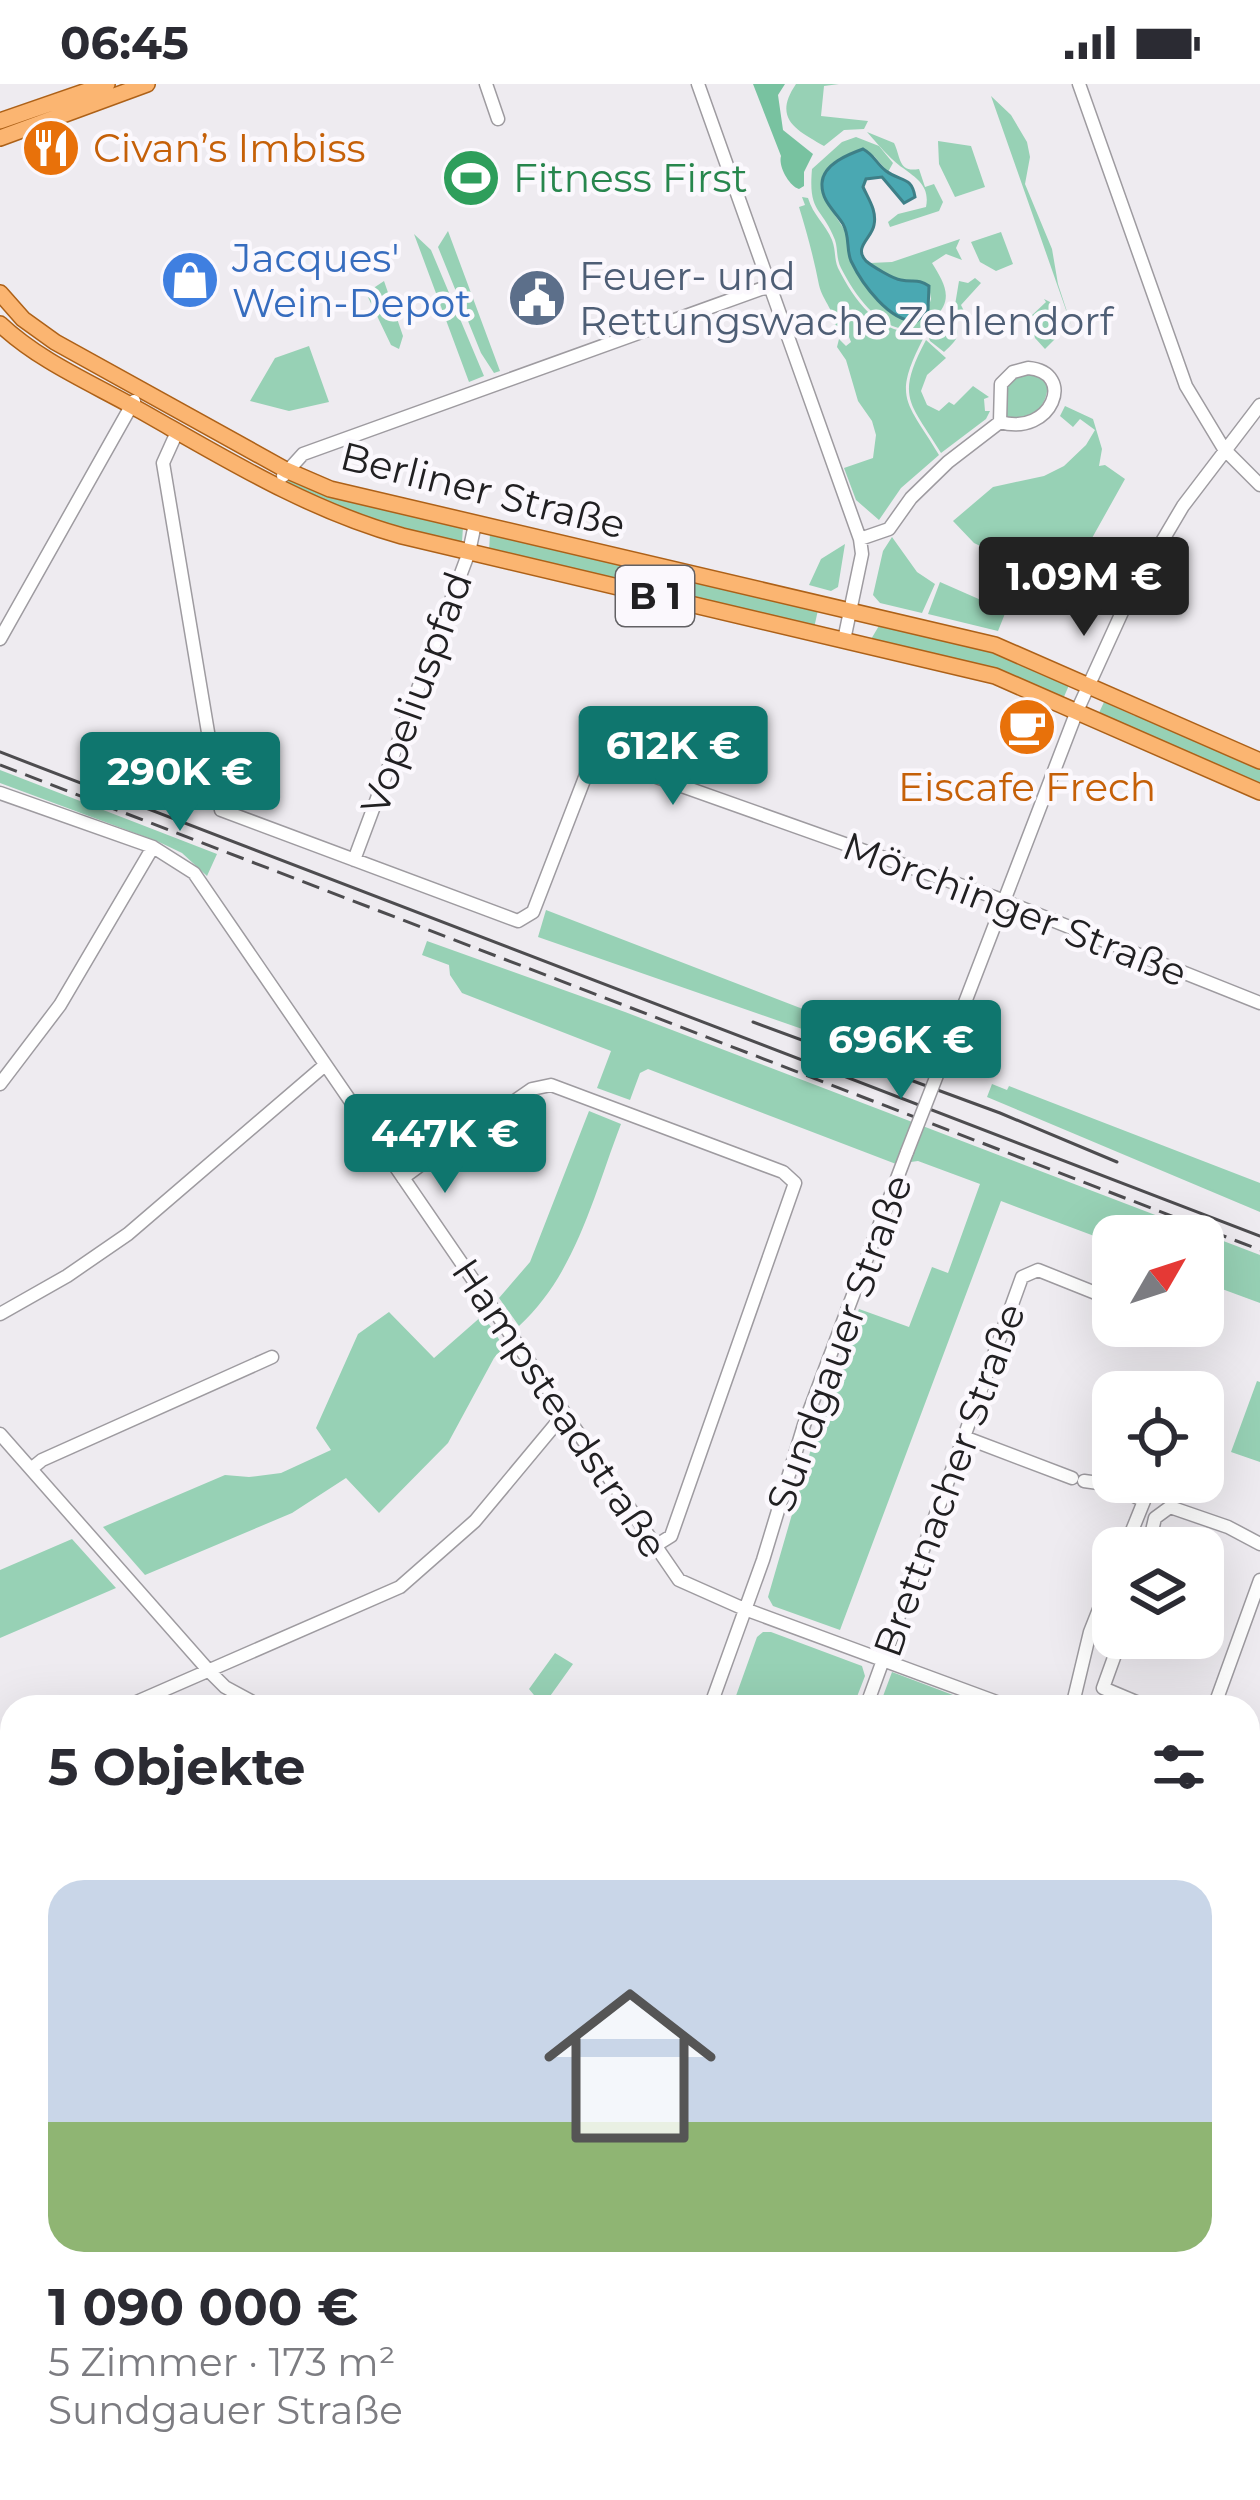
<!DOCTYPE html>
<html lang="de">
<head>
<meta charset="utf-8">
<style>
  body { margin:0; font-family:Montserrat,sans-serif; background:#f2f2f3; color:#2b2b33; height:100vh; display:flex; flex-direction:column; font-size:45px; white-space:nowrap }
  * { box-sizing:border-box; margin:0 }
  p { font-size:39px; color:#7c7c81 }
  .icon { flex:none; width:66px; height:66px; fill:none; stroke:currentColor; stroke-width:2; stroke-linecap:round; stroke-linejoin:round }
  .map { position:relative; flex:1; overflow:hidden }
  .sheet { position:absolute; left:0px; top:1611px; width:1260px; height:807px; display:flex; flex-direction:column; background:#fff; border-radius:36px 36px 0 0; box-shadow:0 12px 48px #0002 }
  .sheet>* { flex:none }
  .needle { width:78px; rotate:51deg }
  .tools { position:absolute; left:1092px; top:1131px; display:grid; gap:24px }
  .tools a { display:grid; place-items:center; width:132px; height:132px; border-radius:24px; background:#fff; box-shadow:0 12px 48px #0002; font-size:60px }
  .price { position:absolute; translate:-50% -102px; padding:0 27px; border-radius:12px; background:#0f766e; color:#fff; font-size:39px; line-height:78px; filter:drop-shadow(0 3px 6px #0008) }
  .price::after { content:''; position:absolute; left:50%; top:72px; width:36px; height:27px; margin-left:-18px; background:inherit; clip-path:polygon(0 0,100% 0,50% 100%) }
  .price.current { background:#222; color:#fff }
  ul { padding:0; list-style:none }
  li { display:grid; align-content:center; gap:24px; height:636px; padding:0 48px }
  li span { display:grid; place-items:center; height:372px; border-radius:36px; color:#555 }
  li>.icon { margin-inline-start:auto }
  span .icon { width:216px; height:216px; fill:#fffc; stroke-width:1 }
  li b { font-size:51px }
  h2 { display:flex; justify-content:space-between; align-items:center; height:144px; padding:0 48px; font-size:51px }
  .status { display:flex; justify-content:space-between; align-items:center; height:84px; padding:0 60px; background:#fff; direction:ltr }
  .status svg { height:33px; fill:currentColor }
  .map>svg:first-child { display:block }
  .green { fill:#97d1b5 }
  .forest { fill:#78c2a0 }
  .water { fill:#4aa8b2; stroke:#3e7f87; stroke-width:3 }
  .lines { fill:none; stroke-linecap:round; stroke-linejoin:round }
  .minor-casing { stroke:#9e9ba0; stroke-width:15 }
  .major-casing { stroke:#ad6118; stroke-width:18 }
  .minor { stroke:#fff; stroke-width:12 }
  .major { stroke:#fbb571; stroke-width:15 }
  .tram { stroke:#4d4c4f; stroke-width:3 }
  .rail { stroke:#4d4c4f; stroke-width:3; stroke-dasharray:18 9; stroke-linecap:butt }
  .minor-bridge-casing { stroke:#9e9ba0; stroke-width:15; stroke-linecap:butt }
  .minor-bridge { stroke:#fff; stroke-width:12 }
  .labels { text-anchor:middle; stroke-width:9; stroke-linejoin:round; paint-order:stroke }
  .shield { fill:#fbf8fd; stroke:#626164; stroke-width:3 }
  .shield-label { font-size:36px; font-weight:bold; fill:#212022 }
  .food-label { font-size:39px; fill:#c56008; stroke:#fbf8fd; text-anchor:start }
  .leisure-label { font-size:39px; fill:#27864d; stroke:#fbf8fd; text-anchor:start }
  .shop-label { font-size:39px; fill:#366cbe; stroke:#fbf8fd; text-anchor:start }
  .service-label { font-size:39px; fill:#4e5e75; stroke:#fbf8fd; text-anchor:start }
  .street-label { font-size:39px; fill:#212022; stroke:#fbf8fd }
</style>
</head>
<body>
<div class="status"><b>06:45</b><svg viewBox="0 0 49 12"><path d="M0 12V9h3v3zM5 12V6h3v6zM10 12V3h3v9zM15 12V0h3v12zM26 1h20v11H26zM47 4h2v5h-2z"/></svg></div>
<div class="map">
<svg width="1260" height="2416" viewBox="0 0 1260 2416">
  <rect width="100%" height="100%" fill="#eeebf0"/>
  <path class="green" d="M 796,0 L 839,0 L 824,2 L 821,32 L 868,37 L 864,45 L 844,46 L 824,62 C 797,46 772,35 796,0 Z
    M 991,12 L 1011,31 L 1027,58 L 1030,73 L 1025,100 L 1052,165 L 1058,200 L 1072,243 Z
    M 867,48 L 894,59 C 901,73 898,89 919,85 L 925,103 L 934,100 L 943,118 L 939,127 L 890,143 L 888,138 L 898,130 L 926,123 C 930,103 918,95 903,84 C 891,76 875,57 867,48 Z
    M 856,53 L 879,62 L 893,79 L 888,88 L 874,72 L 857,66 L 839,76 L 822,100 L 828,121 L 846,148 L 849,170 L 873,209 L 917,237 L 924,232 L 927,241 C 889,260 856,214 841,184 C 836,174 838,165 835,156 C 822,122 808,130 812,85 L 842,58 Z
    M 938,57 L 971,62 L 985,103 L 955,113 L 939,80 Z
    M 802,113 L 808,114 C 813,131 826,141 832,156 C 836,166 834,175 838,184 C 856,220 883,255 924,247 L 924,253 C 892,315 906,316 939,371 L 901,404 L 879,436 L 856,416 L 844,384 L 873,374 L 876,351 L 872,337 L 858,317 L 846,276 L 837,263 L 839,255 L 846,262 L 851,258 L 847,248 L 836,247 C 837,229 823,218 819,201 C 814,175 807,149 799,123 L 805,121 Z
    M 448,147 L 500,287 L 494,289 L 481,269 L 438,163 Z
    M 1001,148 L 1013,180 L 996,187 L 980,178 L 971,158 Z
    M 414,150 L 431,166 L 484,292 L 469,298 Z
    M 960,155 L 956,164 L 962,176 L 946,170 L 932,179 C 944,199 955,215 934,234 L 927,228 L 931,215 L 929,202 L 895,196 L 870,179 L 892,178 Z
    M 975,194 L 981,199 L 961,221 L 964,227 L 954,236 C 962,252 956,257 944,268 L 930,257 L 926,246 L 934,236 L 954,227 L 959,197 L 968,199 Z
    M 384,197 L 403,252 L 399,265 L 391,261 L 366,209 Z
    M 1044,215 L 1052,219 L 1062,248 L 1045,265 L 1035,254 L 1030,233 L 1046,218 Z
    M 926,256 L 946,274 L 927,291 L 921,307 L 927,321 L 939,327 L 949,318 L 954,321 L 973,302 L 989,313 L 984,315 L 985,327 L 990,327 L 986,335 L 941,369 C 910,318 895,314 926,256 Z
    M 309,262 L 329,318 L 289,327 L 250,317 L 275,274 Z
    M 1031,287 L 1048,297 C 1048,322 1033,340 1007,334 L 1003,306 L 1012,292 Z
    M 1065,322 L 1093,335 L 1102,365 L 1099,382 L 1105,381 L 1125,395 L 1058,515 L 1034,505 L 1039,490 L 974,459 L 953,437 L 993,403 L 1044,392 L 1064,382 L 1086,361 L 1095,346 L 1080,335 L 1073,343 L 1060,332 Z
    M 288,395 L 463,443 L 462,458 L 376,440 L 285,401 Z
    M 490,449 L 649,487 L 645,505 L 489,468 Z
    M 892,453 L 917,488 L 935,500 L 922,529 L 880,519 L 873,511 L 883,467 Z
    M 845,460 L 838,503 L 831,507 L 809,501 L 821,475 Z
    M 674,492 L 818,526 L 814,544 L 670,509 Z
    M 940,498 L 1006,527 L 998,547 L 928,530 Z
    M 880,540 L 997,568 L 1070,599 L 1063,615 L 870,557 Z
    M 1104,618 L 1135,632 L 1147,632 L 1260,682 L 1260,703 L 1098,631 Z
    M 0,686 L 217,770 L 207,792 L 182,769 L 159,758 L 0,699 Z
    M 546,826 L 930,974 L 922,991 L 828,954 L 538,853 Z
    M 427,857 L 625,928 L 1260,1171 L 1260,1219 L 1203,1198 L 1203,1152 L 1113,1152 L 1113,1159 L 1001,1117 L 840,1546 L 773,1522 L 768,1513 L 824,1320 L 859,1225 L 909,1243 L 932,1183 L 948,1189 L 980,1100 L 918,1077 L 896,1080 L 648,985 L 640,989 L 630,1016 L 597,1004 L 611,967 L 462,909 L 450,891 L 449,881 L 422,871 Z
    M 992,1000 L 1007,1006 L 1009,1002 L 1260,1099 L 1260,1128 L 987,1013 Z
    M 589,1027 L 621,1040 C 594,1110 576,1190 519,1242 L 499,1214 L 530,1178 Z
    M 389,1228 L 434,1274 L 483,1231 L 504,1263 L 494,1274 L 448,1359 L 379,1429 L 346,1394 L 292,1429 L 145,1491 L 103,1443 L 225,1391 L 249,1393 L 281,1389 L 331,1366 L 316,1344 L 358,1250 Z
    M 1257,1297 L 1260,1298 L 1260,1378 L 1231,1368 Z
    M 72,1455 L 116,1504 L 0,1554 L 0,1486 Z
    M 763,1548 L 771,1548 L 862,1582 L 865,1592 L 853,1623 L 732,1623 L 757,1553 Z
    M 555,1569 L 573,1580 L 543,1622 L 529,1605 Z
    M 892,1588 L 974,1619 L 972,1623 L 879,1623 Z
    M 12,2295 L 12,2406 L 233,2406 L 238,2416 L 0,2416 L 0,2300 Z"/>
  <path class="forest" d="M 753,0 L 785,0 L 778,11 L 783,46 L 813,70 L 804,88 L 804,102 L 799,105 C 789,102 778,82 781,72 Z"/>
  <path class="water" d="M 863,65 C 874,71 876,79 886,87 C 901,98 912,92 915,113 L 904,119 L 882,93 L 866,95 L 863,103 C 869,116 877,127 874,141 C 872,154 853,163 866,177 C 872,182 893,195 901,196 C 913,199 918,194 929,202 L 928,226 L 917,237 C 890,239 862,200 851,177 C 846,165 850,152 843,140 C 835,127 821,117 822,99 C 823,80 849,70 863,65 Z"/>
  <g class="lines">
    <defs>
      <path id="minor" d="M 486,0 L 498,35
        M 698,0 L 860,455 L 862,470 L 844,556
        M 1079,0 L 1186,302 L 1224,365 L 1260,401
        M 1028,284 C 1077,288 1052,353 1000,338 L 1001,300 L 1013,288 Z
        M 177,348 L 163,379 L 221,726 L 518,837 L 533,828 L 589,683 L 597,674 L 603,674 L 994,813 L 1260,919
        M 283,392 L 303,370 L 769,202
        M 860,455 L 889,445 L 911,414 L 948,378 L 1000,338
        M 0,555 L 134,317
        M 0,709 L 153,763 L 194,789 L 679,1496 L 742,1524 L 1010,1623
        M 354,776 L 469,468 L 475,440
        M 939,986 L 1077,627 L 1128,515 L 1183,422 L 1260,321
        M 0,1000 L 60,921 L 153,763
        M 436,1071 L 532,1005 L 551,1001 L 783,1088 L 795,1099 L 671,1452 L 655,1462
        M 403,1094 L 422,1080
        M 0,1230 L 67,1192 L 128,1150 L 325,981
        M 0,1350 L 209,1587 L 225,1603 L 262,1623
        M 964,1353 L 1072,1394
        M 31,1385 L 42,1376 L 272,1273
        M 1084,1397 L 1113,1401 L 1144,1417 L 1125,1464
        M 1148,1464 L 1155,1434 L 1170,1423 L 1228,1443 L 1260,1460
        M 1121,1554 L 1103,1604 L 1148,1623
        M 125,1623 L 400,1503 L 475,1437 L 564,1330
        M 710,1623 L 763,1476 L 804,1341 L 907,1068
        M 866,1623 L 1022,1193 L 1038,1186 L 1113,1216
        M 1072,1623 L 1090,1548 L 1113,1490
        M 1214,1623 L 1260,1496
        M 1248,1658 L 1251,1659
        M 0,1676 L 12,1671
        M 0,1873 L 12,1868
        M 1248,1912 L 1260,1914
        M 0,2061 L 12,2056
        M 1248,2102 L 1260,2112
        M 0,2267 L 12,2262
        M 1248,2349 L 1260,2368
        M 578,2406 L 585,2416
        M 997,2406 L 1016,2416
        M 314,2416 L 338,2406
        M 837,2416 L 844,2406"/>
      <path id="major" d="M 0,37 L 107,0
        M 0,54 L 147,0
        M 0,209 L 23,235 L 55,258 L 286,386 L 330,405 L 995,561 L 1260,677
        M 0,240 C 38,276 89,298 134,323 C 221,372 305,425 402,452 L 995,592 L 1260,708
        M 1248,1730 L 1260,1724
        M 0,2288 L 12,2283"/>
    </defs>
    <use href="#minor" class="minor-casing"/>
    <use href="#major" class="major-casing"/>
    <use href="#minor" class="minor"/>
    <use href="#major" class="major"/>
    <path class="tram" d="M 0,668 L 1260,1152
      M 753,938 L 1000,1029 L 1117,1078"/>
    <path class="rail" d="M 0,681 L 1260,1166
      M 1248,1705 L 1260,1697
      M 0,2278 L 12,2273"/>
    <defs>
      <path id="minor-bridge" d="M 907,1068 L 939,986"/>
    </defs>
    <use href="#minor-bridge" class="minor-bridge-casing"/>
    <use href="#minor-bridge" class="minor-bridge"/>
  </g>
  <defs>
    <symbol id="restaurant-disc" viewBox="-11 -11 22 22"><circle r="9.5" fill="#e8710a" stroke="#fbf8fd"/><path d="M-5-6h1v4h1v-4h1v4h1v-4h1v5L-1.5 .5V6h-2V.5L-5-1ZM5-6V6H3V1.5H1.5Q1.5-4 5-6Z" fill="#fff"/></symbol>
    <symbol id="stadium-disc" viewBox="-11 -11 22 22"><circle r="9.5" fill="#2e9e5b" stroke="#fbf8fd"/><path d="M0-5a6.5 5 0 1 0 0 10a6.5 5 0 1 0 0-10ZM-3.5-1.8h7v3.6h-7Z" fill="#fff"/></symbol>
    <symbol id="shop-disc" viewBox="-11 -11 22 22"><circle r="9.5" fill="#3f7fe0" stroke="#fbf8fd"/><path d="M-5-2.5h2.3a2.7 3.5 0 0 1 5.4 0H5L5.5 6h-11ZM-1.5-2.5h3a1.5 2.3 0 0 0-3 0Z" fill="#fff"/></symbol>
    <symbol id="civic-disc" viewBox="-11 -11 22 22"><circle r="9.5" fill="#5c6f8a" stroke="#fbf8fd"/><path d="M-.6-6.5H3V-4.5H.6V-3L4-1V1h2V6H-6V1h2V-1L-.6-3ZM-1.2 2.5V6h2.4V2.5Z" fill="#fff"/></symbol>
    <symbol id="cafe-disc" viewBox="-11 -11 22 22"><circle r="9.5" fill="#e8710a" stroke="#fbf8fd"/><path d="M-5.5-4.5H6V0H3Q3 3.5 0 3.5H-2.5Q-5.5 3.5-5.5 0ZM3-3.2v2h1.7v-2ZM-6 4.5H4V6H-6Z" fill="#fff"/></symbol>
  </defs>
  <g fill-rule="evenodd">
    <use href="#restaurant-disc" x="18" y="31" width="66" height="66"/>
    <use href="#stadium-disc" x="438" y="61" width="66" height="66"/>
    <use href="#shop-disc" x="157" y="163" width="66" height="66"/>
    <use href="#civic-disc" x="504" y="181" width="66" height="66"/>
    <use href="#cafe-disc" x="994" y="610" width="66" height="66"/>
  </g>
  <g class="labels">
    <rect class="shield" x="616" y="482" width="78" height="60" rx="9"/>
    <g class="shield-label">
      <text x="655" y="525">B 1</text>
    </g>
    <g class="food-label">
      <text x="93" y="78">Civan’s Imbiss</text>
      <text x="1027" y="717" text-anchor="middle">Eiscafe Frech</text>
    </g>
    <g class="leisure-label">
      <text x="513" y="108">Fitness First</text>
    </g>
    <g class="shop-label">
      <text x="232" y="188">Jacques'<tspan x="232" dy="45">Wein-Depot</tspan></text>
    </g>
    <g class="service-label">
      <text x="579" y="206">Feuer- und<tspan x="579" dy="45">Rettungswache Zehlendorf</tspan></text>
    </g>
    <g class="street-label">
      <text transform="translate(483 406) rotate(14)" y="14">Berliner Straße</text>
      <text transform="translate(416 609) rotate(-70)" y="14">Vopeliuspfad</text>
      <text transform="translate(1015 825) rotate(21)" y="14">Mörchinger Straße</text>
      <text transform="translate(839 1259) rotate(-70)" y="14">Sundgauer Straße</text>
      <text transform="translate(560 1324) rotate(56)" y="14">Hampsteadstraße</text>
      <text transform="translate(949 1396) rotate(-70)" y="14">Brettnacher Straße</text>
    </g>
  </g>
</svg>
<div class="tools">
<a><svg class="needle" viewBox="-14 -14 28 28"><path d="M0-13l5 13h-10z" fill="#e53935"/><path d="M0 13l5-13h-10z" fill="#7c7c81"/></svg></a>
<a><svg class="icon" aria-label="locate" viewBox="0 0 24 24"><circle cx="12" cy="12" r="6"/><path d="M12 2v4M12 18v4M2 12h4M18 12h4"/></svg></a>
<a><svg class="icon" aria-label="layers" viewBox="0 0 24 24"><path d="M12 4l9 5-9 5-9-5zM3 14l9 5 9-5"/></svg></a>
</div>
<b class="price current" style="left:1084px;top:555px">1.09M €</b>
<b class="price" style="left:673px;top:724px">612K €</b>
<b class="price" style="left:180px;top:750px">290K €</b>
<b class="price" style="left:901px;top:1018px">696K €</b>
<b class="price" style="left:445px;top:1112px">447K €</b>
<section class="sheet">
<h2>5 Objekte<svg class="icon" aria-label="filters" viewBox="0 0 24 24"><path d="M4 7h16M4 17h16"/><circle cx="9" cy="7" r="2"/><circle cx="15" cy="17" r="2"/></svg></h2>
<ul>
<li><span style="background:linear-gradient(#c9d6e8 65%,#8fb573 0)"><svg class="icon" aria-label="home" viewBox="0 0 24 24"><path d="M3 11l9-7 9 7M6 9v11h12V9"/></svg></span><div><b>1 090 000 €</b><p>5 Zimmer · 173 m²</p><p>Sundgauer Straße</p></div></li>
</ul>
</section>
</div>
</body>
</html>
